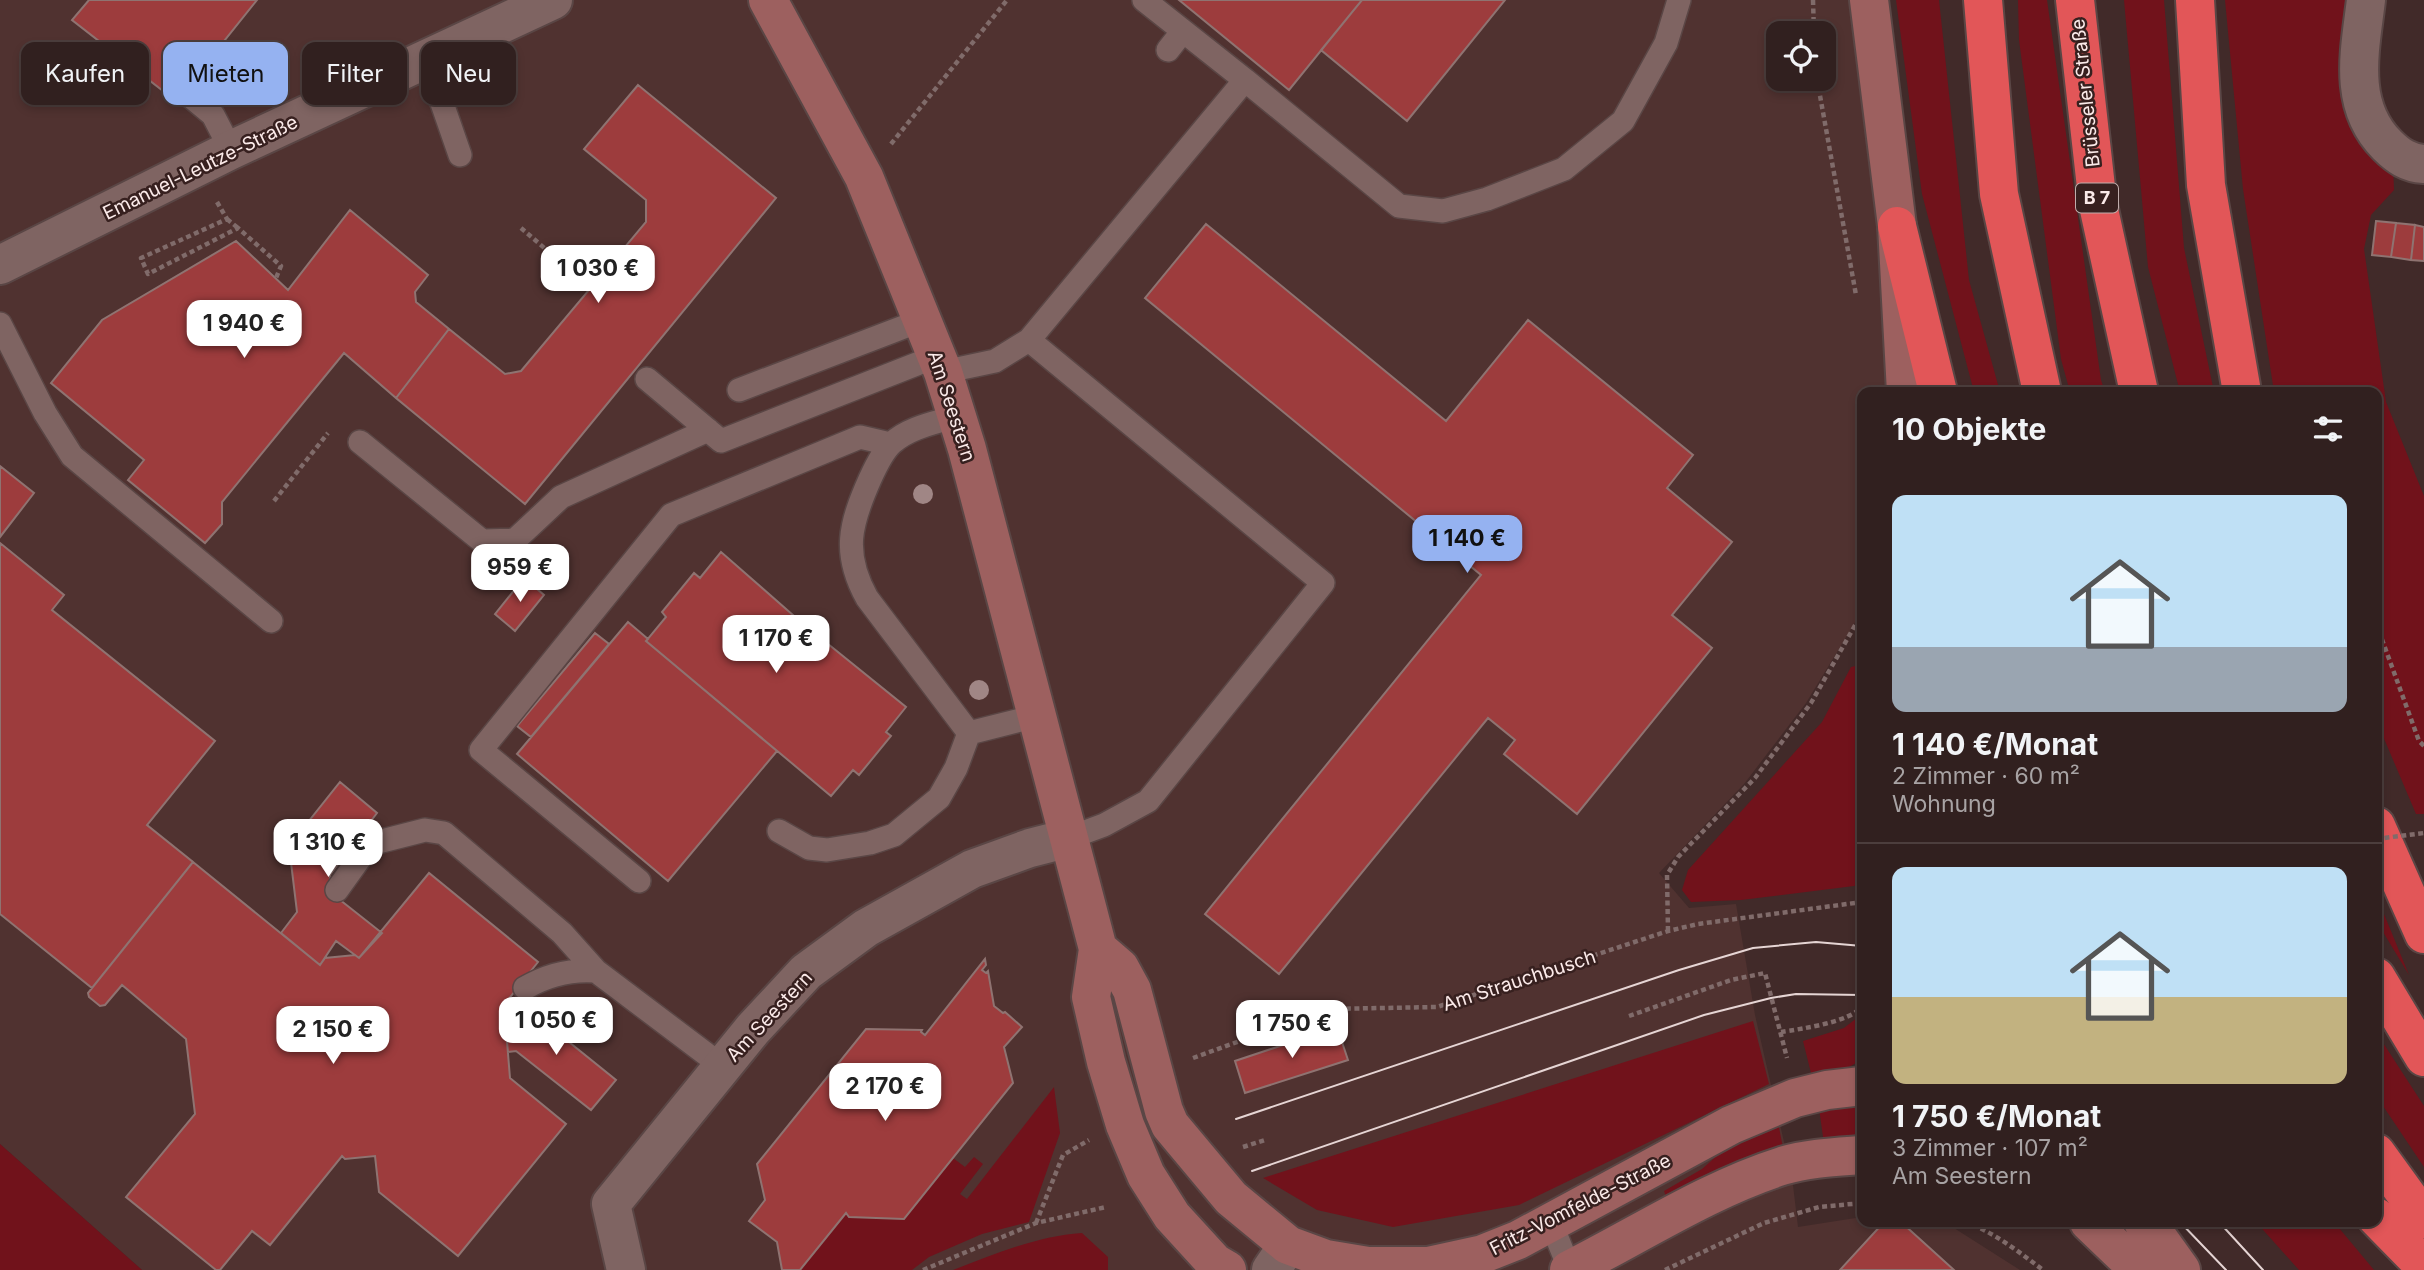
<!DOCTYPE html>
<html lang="de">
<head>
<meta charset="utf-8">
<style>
  body { margin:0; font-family:Inter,sans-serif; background:#392828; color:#f1f3f6; height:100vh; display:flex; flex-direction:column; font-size:26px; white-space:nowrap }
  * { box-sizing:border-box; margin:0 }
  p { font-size:23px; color:#a8a3a4 }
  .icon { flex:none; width:38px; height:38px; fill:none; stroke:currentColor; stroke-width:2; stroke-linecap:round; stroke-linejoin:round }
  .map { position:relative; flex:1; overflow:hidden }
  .details { position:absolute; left:1857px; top:387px; width:525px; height:840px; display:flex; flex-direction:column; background:#31201f; border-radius:14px; box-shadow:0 4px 10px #0003,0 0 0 2px #4c3e3d }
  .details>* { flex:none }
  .banner { position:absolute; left:21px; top:42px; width:665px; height:63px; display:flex; gap:14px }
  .buttons { position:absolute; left:1766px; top:21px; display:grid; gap:14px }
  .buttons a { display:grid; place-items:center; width:70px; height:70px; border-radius:14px; background:#31201f; box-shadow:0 4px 10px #0003,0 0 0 2px #4c3e3d; font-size:35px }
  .price { position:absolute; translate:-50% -60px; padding:0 16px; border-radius:14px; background:#fff; color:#222; font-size:23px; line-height:46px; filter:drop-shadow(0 2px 4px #0008) }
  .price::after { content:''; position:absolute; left:50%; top:42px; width:21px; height:16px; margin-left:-10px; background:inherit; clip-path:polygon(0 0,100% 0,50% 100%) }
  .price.current { background:#95b2f1; color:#111 }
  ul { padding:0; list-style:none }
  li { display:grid; align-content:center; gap:14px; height:371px; padding:0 35px }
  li+li { border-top:2px solid #4c3e3d }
  li span { display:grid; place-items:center; height:217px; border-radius:14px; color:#555 }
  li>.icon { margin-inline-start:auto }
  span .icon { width:126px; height:126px; fill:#fffc; stroke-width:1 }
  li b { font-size:30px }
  h2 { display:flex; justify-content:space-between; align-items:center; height:84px; padding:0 35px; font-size:30px }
  .chip { padding:0 24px; border-radius:14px; background:#31201f; box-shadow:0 4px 10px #0003,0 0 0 2px #4c3e3d; font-size:24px; line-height:63px }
  .chip.current { background:#95b2f1; color:#111 }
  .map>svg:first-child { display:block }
  .built { fill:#503230; fill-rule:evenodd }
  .green { fill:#71121b }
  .building { fill:#9d3c3d; stroke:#8f7371; stroke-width:2 }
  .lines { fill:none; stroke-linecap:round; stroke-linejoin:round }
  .lane-casing { stroke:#5a4645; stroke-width:26 }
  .street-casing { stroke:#5a4645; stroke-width:42 }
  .secondary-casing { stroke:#5a4645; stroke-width:42 }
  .highway-casing { stroke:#5a4645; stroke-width:42 }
  .path { stroke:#806b6a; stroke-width:4.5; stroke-dasharray:5 3.5; stroke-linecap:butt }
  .lane { stroke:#7f6462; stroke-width:23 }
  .street { stroke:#7f6462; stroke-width:38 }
  .secondary { stroke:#9d605f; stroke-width:38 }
  .highway { stroke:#e25658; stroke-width:38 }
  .tram { stroke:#e6d5d4; stroke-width:2 }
  .path-bridge { stroke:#806b6a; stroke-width:4.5; stroke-dasharray:5 3.5; stroke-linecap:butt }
  .tree { fill:#a08685 }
  .labels { text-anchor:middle; stroke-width:5; stroke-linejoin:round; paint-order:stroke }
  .shield { fill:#37201f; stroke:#c0adac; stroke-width:2 }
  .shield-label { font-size:18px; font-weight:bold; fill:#fbeae9 }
  .street-label { font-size:19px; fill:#fbeae9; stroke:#37201f }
</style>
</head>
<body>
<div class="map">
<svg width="2424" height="1270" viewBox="0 0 2424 1270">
  <rect width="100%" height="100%" fill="#412a29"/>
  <path class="built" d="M 0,0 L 1857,0 L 1886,240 L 1891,392 L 1862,392 L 1862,611 L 1806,703 L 1744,784 L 1659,873 L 1689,908 L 1736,904 L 1755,1015 L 1792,1177 L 1798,1227 L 1862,1217 L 1862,1222 L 1925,1222 L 1954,1228 L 2020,1270 L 142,1270 L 0,1144 ZM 1778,33 L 1824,33 L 1824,79 L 1778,79 Z"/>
  <path class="green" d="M 1896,0 L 1939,0 L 1969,280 L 2000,392 L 1974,392 L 1922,194 Z
    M 2018,0 L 2047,0 L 2101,380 L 2105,392 L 2070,392 L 2061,359 L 2019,40 Z
    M 2124,0 L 2164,0 L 2184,248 L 2214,392 L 2180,392 L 2148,267 Z
    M 2225,0 L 2378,0 L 2375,62 L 2393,165 L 2394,190 L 2371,215 L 2364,249 L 2386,402 L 2424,496 L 2424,814 L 2416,814 L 2377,722 L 2376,392 L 2274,392 L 2243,189 Z
    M 1860,665 L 1862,885 L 1741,900 L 1691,902 L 1682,890 L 1688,870 L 1822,722 L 1851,667 Z
    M 2377,897 L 2409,975 L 2377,922 Z
    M 1862,1014 L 1862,1060 L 1843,1070 L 1812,1077 L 1803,1041 L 1844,1028 Z
    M 1753,1021 L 1769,1084 L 1519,1205 L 1393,1227 L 1317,1210 L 1263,1178 Z
    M 2376,1032 L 2424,1106 L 2424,1167 L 2377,1097 Z
    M 1054,1087 L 1060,1133 L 1029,1222 L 982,1234 L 929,1257 L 912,1270 L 800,1270 L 846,1213 L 849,1217 L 904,1218 L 953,1158 L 965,1167 L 974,1157 L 983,1164 L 960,1194 L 967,1199 Z
    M 1862,1103 L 1862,1141 L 1824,1144 L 1819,1108 Z
    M 1777,1117 L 1784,1153 L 1667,1200 L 1664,1191 L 1702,1169 L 1729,1145 Z
    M 0,1144 L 142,1270 L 0,1270 Z
    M 2256,1222 L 2334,1222 L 2374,1270 L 2299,1270 Z
    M 1082,1233 L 1108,1257 L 1108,1270 L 953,1270 C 995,1254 1037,1236 1082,1233 Z"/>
  <path class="building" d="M 89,0 L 257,0 L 176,101 L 72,20 Z
    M 1179,0 L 1362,0 L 1289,90 Z
    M 1362,0 L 1505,0 L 1407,121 L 1321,50 Z
    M 638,85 L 776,198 L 525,504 L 396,398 L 449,329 L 505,374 L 521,371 L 646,222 L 646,200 L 584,149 Z
    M 350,210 L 428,275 L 415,292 L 416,302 L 449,329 L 396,398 L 344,353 L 222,502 L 222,524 L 205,543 L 128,480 L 144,460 L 51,383 L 102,320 L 236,241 L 288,290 Z
    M 2376,221 L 2396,223 L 2391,257 L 2372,255 Z
    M 2396,223 L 2415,225 L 2411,260 L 2391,257 Z
    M 1206,224 L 1446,421 L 1528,320 L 1693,455 L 1667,488 L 1732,542 L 1672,615 L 1712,648 L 1577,814 L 1504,754 L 1515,740 L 1488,718 L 1279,974 L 1205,914 L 1481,575 L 1145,298 Z
    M 2415,225 L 2424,227 L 2424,261 L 2411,260 Z
    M 0,466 L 34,493 L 0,537 Z
    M 0,543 L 64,595 L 52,610 L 215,741 L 147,825 L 193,862 L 92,988 L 0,914 Z
    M 721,552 L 802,623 L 906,707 L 886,732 L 891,736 L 859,775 L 853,770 L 831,796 L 646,641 L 666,617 L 662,612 L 694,573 L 700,578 Z
    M 524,578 L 544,595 L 515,631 L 495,614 Z
    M 628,622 L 648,639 L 646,641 L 777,751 L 668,881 L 517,754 Z
    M 595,633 L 609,644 L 531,737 L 517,726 Z
    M 340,782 L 377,813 L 330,875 L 330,892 L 382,933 L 359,958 L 336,941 L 320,965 L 281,933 L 297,912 L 289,846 Z
    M 193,862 L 320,965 L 325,958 L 355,955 L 359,958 L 429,873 L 538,962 L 504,1005 L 510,1078 L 566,1124 L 458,1256 L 379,1192 L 375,1156 L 345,1159 L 342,1156 L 270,1245 L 252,1231 L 220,1270 L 216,1270 L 126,1197 L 195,1114 L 186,1039 L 122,985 L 105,1005 L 100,1006 L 89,997 L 88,993 Z
    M 985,959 L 986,965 L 982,970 L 986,973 L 988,971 L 994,1006 L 1003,1013 L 1005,1012 L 1022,1027 L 1004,1047 L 1013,1083 L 904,1219 L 849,1217 L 846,1213 L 800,1270 L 782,1270 L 777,1242 L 749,1221 L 765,1200 L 757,1164 L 866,1029 L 922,1030 L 921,1032 L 925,1035 Z
    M 528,1009 L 616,1080 L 591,1110 L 516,1051 L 508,1052 L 504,1012 Z
    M 1337,1027 L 1348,1060 L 1245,1093 L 1235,1061 Z
    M 1884,1222 L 1901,1222 L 1954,1270 L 1840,1270 Z"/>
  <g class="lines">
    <defs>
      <path id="lane" d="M 1144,0 L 1245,80
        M 1168,50 L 1183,31
        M 427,60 L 460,155
        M 184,91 L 213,115 L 231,150
        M 0,324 L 45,413 L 72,456 L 271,621
        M 1029,340 L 1323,583 L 1148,801 L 1104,825 L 1069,838
        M 943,372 L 995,361 L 1029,340 L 1245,80 L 1399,206 L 1443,211 L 1487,199 L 1564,169 L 1623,121 L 1666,43 L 1679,0
        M 647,379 L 721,441 L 937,356
        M 739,390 L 922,320
        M 957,416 C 935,423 910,427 892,443 C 883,451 875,468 870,479 C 850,524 842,553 867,598 L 969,733 L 1036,716
        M 360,442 L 482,541 L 515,540 L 561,497 L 708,430
        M 779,831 L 809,848 L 827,850 L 870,843 L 894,835 L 939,798 L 956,768 L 969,733
        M 639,881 L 481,750 L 671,515 L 860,437 L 890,444
        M 337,890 L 370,844 L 425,830 L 444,833 L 562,933 L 596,971 L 722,1066
        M 525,988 C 547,975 570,969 596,971
        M 1551,1223 L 1570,1270"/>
      <path id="street" d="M 2366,0 C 2360,50 2347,105 2387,145 C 2398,156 2408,163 2424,164
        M 0,265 L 231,150 L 553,0
        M 626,1270 L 611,1204 L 753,1029 L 806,972 L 866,928 L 972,869 L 1030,848 L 1069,838
        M 1271,1270 L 1288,1245"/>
      <path id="secondary" d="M 768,0 L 864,177 L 943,372 L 967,449 L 1098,949 L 1091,997 L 1106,1062 L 1125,1125 L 1146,1175 L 1172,1216 L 1215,1263 L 1227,1270
        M 1869,0 L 1897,226 L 1906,392
        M 1098,949 L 1120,968 L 1132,990 L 1164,1111 L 1170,1125 L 1231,1198 L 1288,1245 L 1326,1259 L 1368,1266 L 1428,1266 L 1483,1254 L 1518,1240 L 1731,1125 L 1795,1098 L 1827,1090 L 1862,1086
        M 2089,1222 L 2139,1270
        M 2143,1222 L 2156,1235 L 2181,1270
        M 1569,1270 C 1637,1236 1709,1189 1782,1166 C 1808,1158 1835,1157 1862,1155"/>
      <path id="highway" d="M 1983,0 L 1999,194 L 2042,392
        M 2075,0 L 2098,205 L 2139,392
        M 2195,0 L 2206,185 L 2242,392
        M 1897,226 L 1938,392
        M 2376,826 L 2424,934
        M 2376,977 L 2424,1057
        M 2376,1153 L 2424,1219
        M 2376,1217 L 2424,1266"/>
    </defs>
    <use href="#lane" class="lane-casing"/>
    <use href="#street" class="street-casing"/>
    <use href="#secondary" class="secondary-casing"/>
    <use href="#highway" class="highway-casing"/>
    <path class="path" d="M 1813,0 L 1814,33
      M 1817,79 L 1856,295
      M 891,144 L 1007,0
      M 217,202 L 227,219 L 141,258 L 148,274 L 238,228 L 281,266 L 276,278
      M 227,219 L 238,228
      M 521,228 L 591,288
      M 274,501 L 328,433
      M 2376,623 L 2419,741 L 2424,746
      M 1668,931 L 1667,875 L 1678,857 L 1755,778 L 1811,703 L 1862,613
      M 1629,1016 L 1731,980 L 1765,973 L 1787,1058
      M 1781,1032 C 1800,1029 1852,1022 1862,1006
      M 1193,1058 L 1328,1009 L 1437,1007 L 1668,931 L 1698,924 L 1862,902
      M 1243,1147 L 1265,1140
      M 1965,1222 C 1994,1232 2019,1252 2043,1270
      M 1036,1223 L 1063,1155 L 1089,1140
      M 923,1270 L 1036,1223 L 1106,1207
      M 1665,1270 L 1764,1223 L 1819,1207 L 1862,1203"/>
    <use href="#lane" class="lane"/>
    <use href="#street" class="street"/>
    <use href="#secondary" class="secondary"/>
    <use href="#highway" class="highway"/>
    <path class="tram" d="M 1236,1119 L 1679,970 L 1753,948 L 1816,942 L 1862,946
      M 1252,1171 L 1704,1015 L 1771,998 L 1796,994 L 1862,995
      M 2180,1222 L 2226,1270
      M 2219,1222 L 2263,1270"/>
    <path class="path-bridge" d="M 2376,839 L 2424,833"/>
  </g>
  <g class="tree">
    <circle cx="923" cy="494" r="10"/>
    <circle cx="979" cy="690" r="10"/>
  </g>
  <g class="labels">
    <rect class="shield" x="2076" y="183.5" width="42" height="29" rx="5"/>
    <g class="shield-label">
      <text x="2097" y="204">B 7</text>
    </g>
    <g class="street-label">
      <text transform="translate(2085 93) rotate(-96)" y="7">Brüsseler Straße</text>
      <text transform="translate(200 167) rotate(-26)" y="7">Emanuel-Leutze-Straße</text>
      <text transform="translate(952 406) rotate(72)" y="7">Am Seestern</text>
      <text transform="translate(1519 980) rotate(-18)" y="7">Am Strauchbusch</text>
      <text transform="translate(769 1016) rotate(-47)" y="7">Am Seestern</text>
      <text transform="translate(1580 1204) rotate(-27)" y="7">Fritz-Vomfelde-Straße</text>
    </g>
  </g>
</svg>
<div class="buttons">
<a><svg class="icon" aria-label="locate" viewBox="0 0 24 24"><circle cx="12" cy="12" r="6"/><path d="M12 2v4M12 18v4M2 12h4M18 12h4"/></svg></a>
</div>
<b class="price" style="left:598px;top:305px">1 030 €</b>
<b class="price" style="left:244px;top:360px">1 940 €</b>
<b class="price current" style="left:1467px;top:575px">1 140 €</b>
<b class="price" style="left:520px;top:604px">959 €</b>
<b class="price" style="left:776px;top:675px">1 170 €</b>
<b class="price" style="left:328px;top:879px">1 310 €</b>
<b class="price" style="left:556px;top:1057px">1 050 €</b>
<b class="price" style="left:1292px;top:1060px">1 750 €</b>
<b class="price" style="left:333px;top:1066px">2 150 €</b>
<b class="price" style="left:885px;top:1123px">2 170 €</b>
<div class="banner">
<a class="chip">Kaufen</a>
<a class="chip current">Mieten</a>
<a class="chip">Filter</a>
<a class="chip">Neu</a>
</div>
<section class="details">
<h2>10 Objekte<svg class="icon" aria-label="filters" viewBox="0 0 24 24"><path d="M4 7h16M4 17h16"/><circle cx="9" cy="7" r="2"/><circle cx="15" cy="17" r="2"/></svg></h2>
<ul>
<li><span style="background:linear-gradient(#bfe0f5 70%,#9aa5b1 0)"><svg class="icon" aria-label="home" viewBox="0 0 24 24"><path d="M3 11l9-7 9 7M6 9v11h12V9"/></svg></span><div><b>1 140 €/Monat</b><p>2 Zimmer · 60 m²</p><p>Wohnung</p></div></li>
<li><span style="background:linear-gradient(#bfe0f5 60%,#c2b280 0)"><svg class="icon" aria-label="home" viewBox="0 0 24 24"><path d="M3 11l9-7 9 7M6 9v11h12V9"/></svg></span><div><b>1 750 €/Monat</b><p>3 Zimmer · 107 m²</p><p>Am Seestern</p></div></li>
</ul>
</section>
</div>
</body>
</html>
